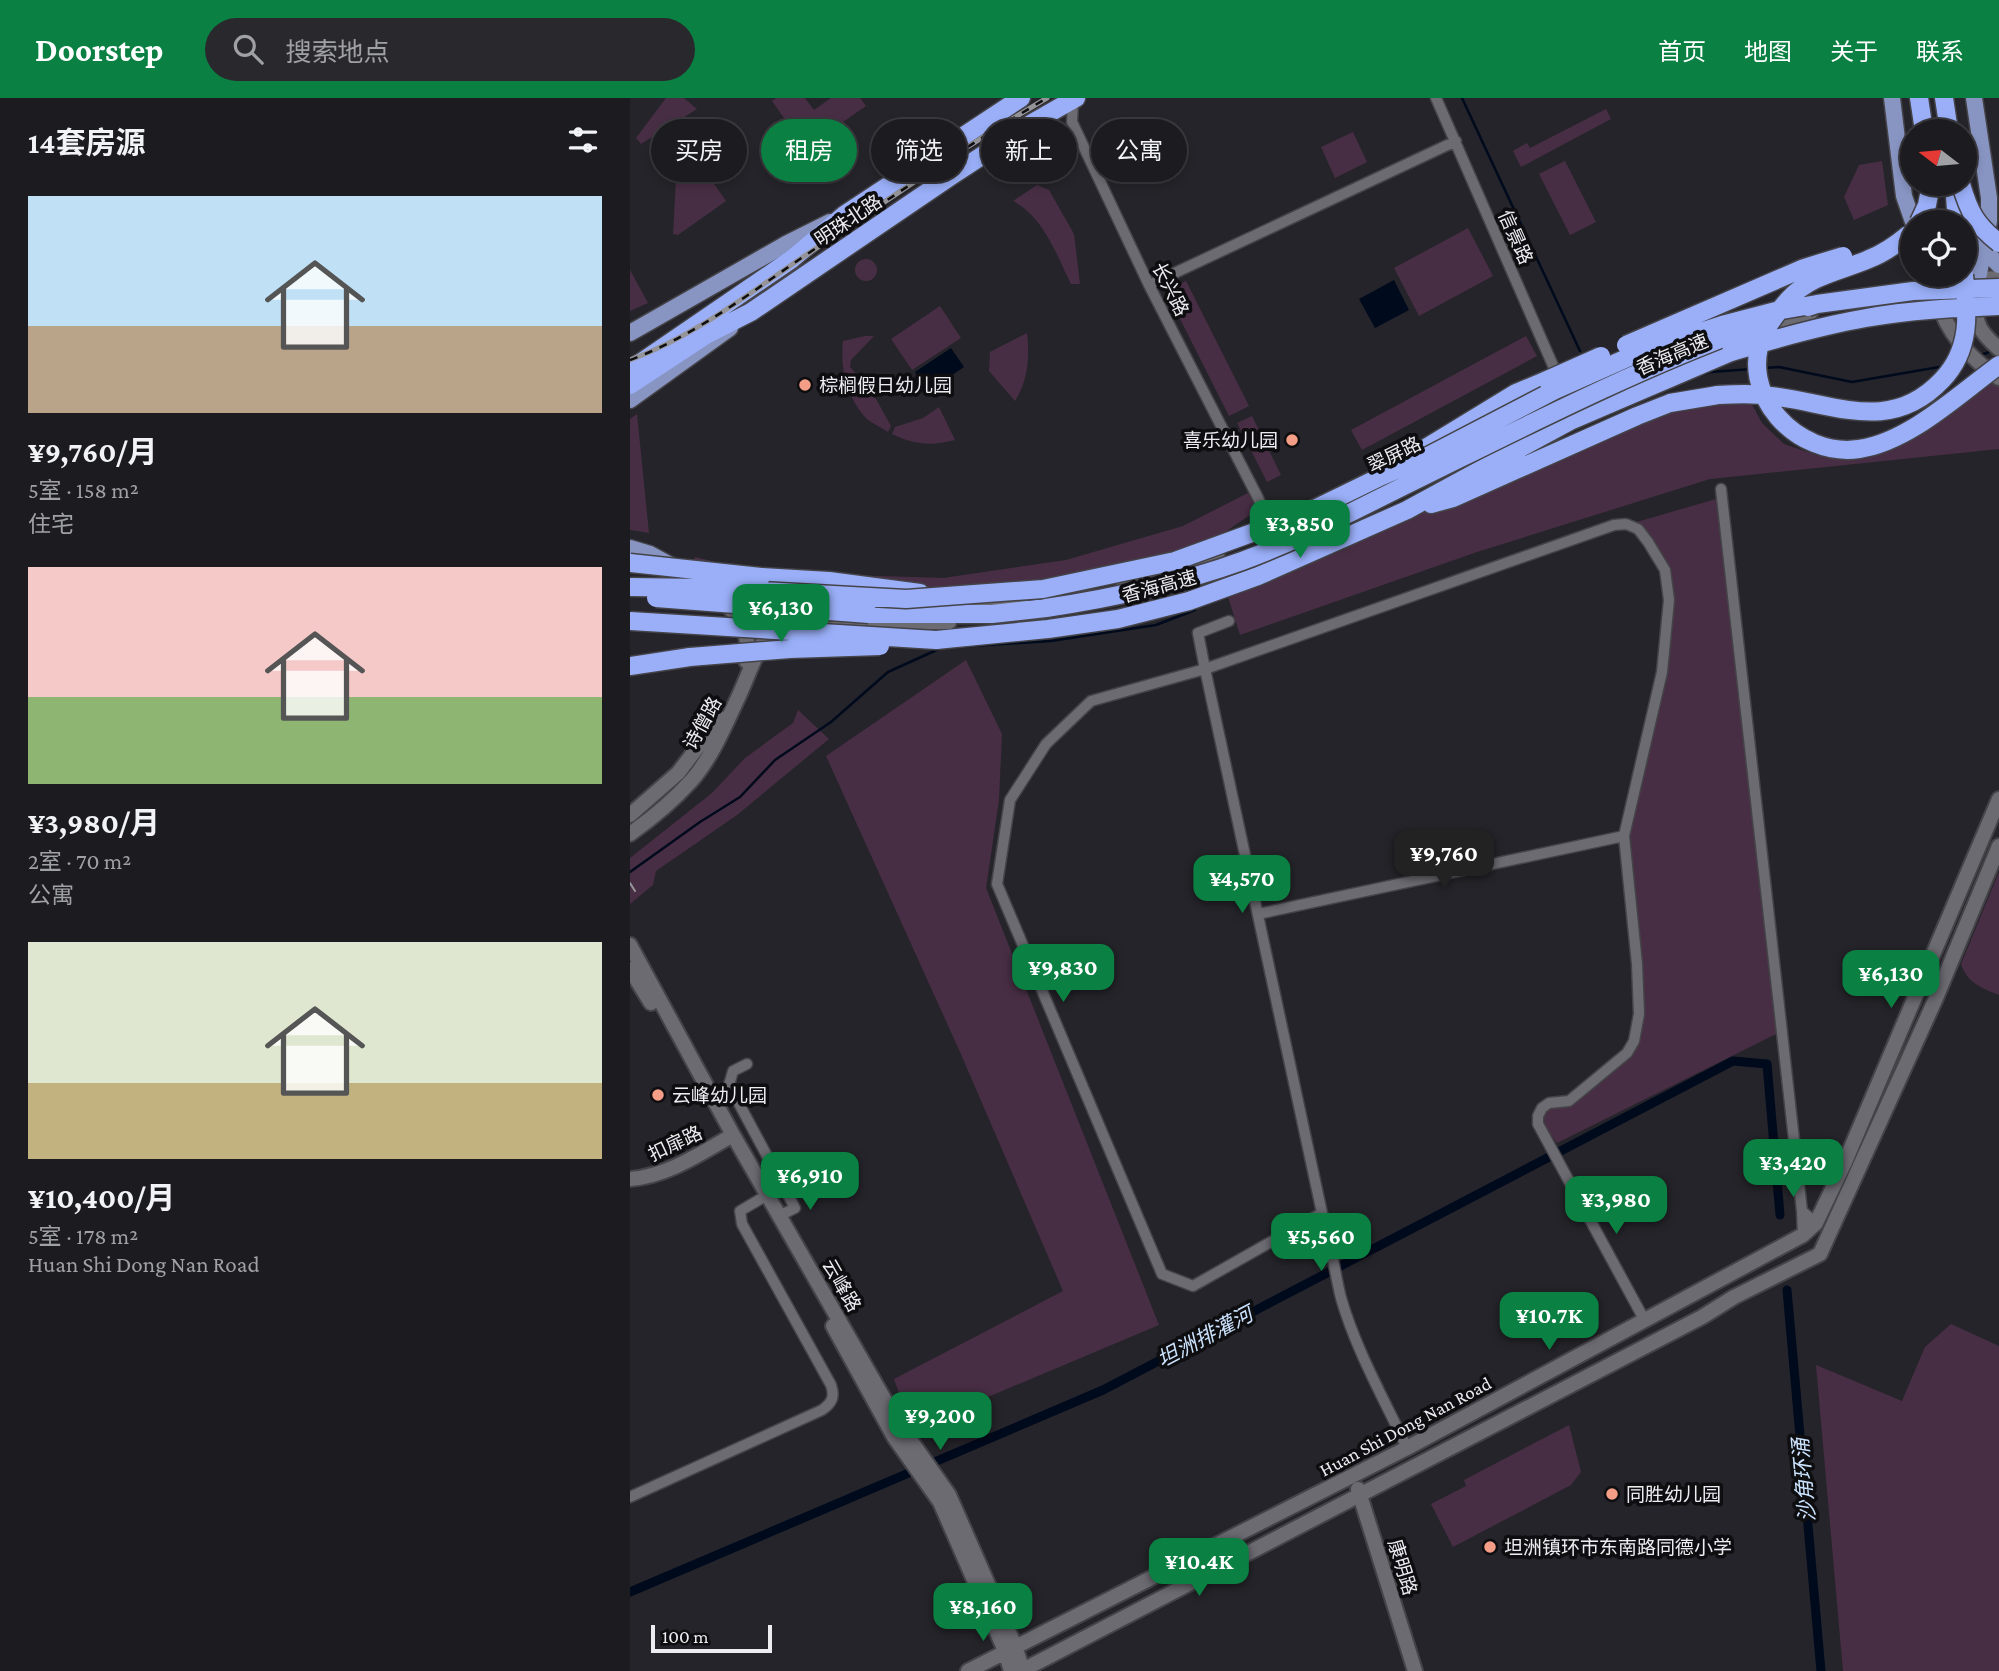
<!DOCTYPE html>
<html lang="zh">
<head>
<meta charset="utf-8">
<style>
  body { margin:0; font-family:"Crimson Pro","Noto Sans SC",serif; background:#29282d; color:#f1f3f6; height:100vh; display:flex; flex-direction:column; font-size:26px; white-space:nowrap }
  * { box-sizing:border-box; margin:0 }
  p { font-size:23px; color:#a0a1a5 }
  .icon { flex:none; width:38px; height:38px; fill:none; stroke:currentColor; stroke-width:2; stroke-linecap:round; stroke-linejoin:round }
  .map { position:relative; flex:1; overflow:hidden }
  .side { display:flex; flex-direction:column; background:#1c1b20; width:630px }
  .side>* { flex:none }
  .top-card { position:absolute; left:21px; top:21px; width:665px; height:63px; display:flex; gap:14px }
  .needle { width:46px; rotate:286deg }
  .tools { position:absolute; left:1270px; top:21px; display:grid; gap:14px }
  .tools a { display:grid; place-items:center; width:77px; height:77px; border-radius:50%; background:#1c1b20; box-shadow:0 4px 10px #0003,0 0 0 2px #3a393e; font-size:35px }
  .scale { position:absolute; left:21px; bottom:18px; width:121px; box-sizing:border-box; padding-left:7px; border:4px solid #ededf1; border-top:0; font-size:19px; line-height:24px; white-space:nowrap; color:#ededf1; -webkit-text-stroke:5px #0e0e10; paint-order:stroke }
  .price { position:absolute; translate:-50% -60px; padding:0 16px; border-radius:14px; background:#0b8043; color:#fff; font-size:23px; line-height:46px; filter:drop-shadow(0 2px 4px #0008) }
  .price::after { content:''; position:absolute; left:50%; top:42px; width:21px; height:16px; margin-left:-10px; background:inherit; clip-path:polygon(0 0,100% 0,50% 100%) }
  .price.active { background:#222; color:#fff }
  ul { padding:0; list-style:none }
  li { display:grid; align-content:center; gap:14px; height:371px; padding:0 28px }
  li span { display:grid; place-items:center; height:217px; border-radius:0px; color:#555 }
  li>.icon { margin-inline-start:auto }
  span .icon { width:126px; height:126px; fill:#fffc; stroke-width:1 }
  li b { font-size:30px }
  h2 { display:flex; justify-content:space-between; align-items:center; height:84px; padding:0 28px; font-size:30px }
  .chip { padding:0 24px; border-radius:32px; background:#1c1b20; box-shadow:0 4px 10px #0003,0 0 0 2px #3a393e; font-size:24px; line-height:63px }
  .chip.active { background:#0b8043; color:#fff }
  header { display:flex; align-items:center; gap:42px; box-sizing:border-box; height:98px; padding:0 35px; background:#0b8043; color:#fff }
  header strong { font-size:33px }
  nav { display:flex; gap:38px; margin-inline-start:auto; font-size:24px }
  .search { width:490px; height:63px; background:#29282d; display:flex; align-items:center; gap:18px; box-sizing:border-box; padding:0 24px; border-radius:38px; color:#a0a1a5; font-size:26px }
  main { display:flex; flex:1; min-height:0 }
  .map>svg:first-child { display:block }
  .green { fill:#482e44 }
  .water { fill:#000a1d }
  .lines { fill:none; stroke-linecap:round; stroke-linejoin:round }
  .stream { stroke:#000a1d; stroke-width:2.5 }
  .canal { stroke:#000a1d; stroke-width:9 }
  .street-casing { stroke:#444348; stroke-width:13 }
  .secondary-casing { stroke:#444348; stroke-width:18 }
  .primary-casing { stroke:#444348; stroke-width:19 }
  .highway-casing { stroke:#444348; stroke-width:21 }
  .street { stroke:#6c6b72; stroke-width:10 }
  .secondary { stroke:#6c6b72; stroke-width:14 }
  .primary { stroke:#8894c2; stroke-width:16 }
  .highway { stroke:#9aaff8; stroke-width:18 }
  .tram { stroke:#959499; stroke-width:2 }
  .rail-casing { stroke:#959499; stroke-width:5 }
  .rail { stroke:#0e0e10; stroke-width:2.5; stroke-dasharray:8; stroke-linecap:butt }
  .highway-bridge-casing { stroke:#444348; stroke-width:21; stroke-linecap:butt }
  .highway-bridge { stroke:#9aaff8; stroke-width:18 }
  .poi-dot { fill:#f49e88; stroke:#0e0e10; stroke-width:2.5 }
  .labels { text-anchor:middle; stroke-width:7; stroke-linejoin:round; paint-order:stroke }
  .street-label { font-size:19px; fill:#ededf1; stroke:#0e0e10 }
  .poi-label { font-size:19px; fill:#ededf1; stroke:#0e0e10; text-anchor:start }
  .water-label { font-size:21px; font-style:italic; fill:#cbe3fe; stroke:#0e0e10 }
</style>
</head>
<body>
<header>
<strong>Doorstep</strong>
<div class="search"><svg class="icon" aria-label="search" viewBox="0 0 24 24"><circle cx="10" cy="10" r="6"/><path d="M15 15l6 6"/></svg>搜索地点</div>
<nav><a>首页</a><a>地图</a><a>关于</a><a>联系</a></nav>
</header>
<main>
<section class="side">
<h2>14套房源<svg class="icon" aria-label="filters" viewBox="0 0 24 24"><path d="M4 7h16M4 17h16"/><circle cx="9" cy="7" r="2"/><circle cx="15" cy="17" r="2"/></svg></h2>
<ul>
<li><span style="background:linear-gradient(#bfe0f5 60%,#b9a48a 0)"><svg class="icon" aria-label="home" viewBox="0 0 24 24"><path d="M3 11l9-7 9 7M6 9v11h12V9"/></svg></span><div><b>¥9,760/月</b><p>5室 · 158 m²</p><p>住宅</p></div></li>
<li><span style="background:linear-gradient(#f6c9c9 60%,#8fb573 0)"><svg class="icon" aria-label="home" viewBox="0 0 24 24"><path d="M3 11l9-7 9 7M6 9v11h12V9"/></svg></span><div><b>¥3,980/月</b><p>2室 · 70 m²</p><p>公寓</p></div></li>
<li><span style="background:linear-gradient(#dfe7d0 65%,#c2b280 0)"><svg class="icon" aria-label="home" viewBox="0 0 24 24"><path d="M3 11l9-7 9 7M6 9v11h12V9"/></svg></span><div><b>¥10,400/月</b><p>5室 · 178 m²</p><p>Huan Shi Dong Nan Road</p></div></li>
</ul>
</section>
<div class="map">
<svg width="1369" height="1573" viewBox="0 0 1369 1573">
  <rect width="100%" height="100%" fill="#25242a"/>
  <path class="green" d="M 36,0 L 54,0 L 67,11 L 11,46 L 6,40 Z
    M 146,0 L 175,0 L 184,12 L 201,0 L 230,0 L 236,8 L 175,50 L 142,3 Z
    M 976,11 L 981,21 L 891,69 L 883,53 L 897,45 L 900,50 Z
    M 723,34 L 737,64 L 705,80 L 691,49 Z
    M 935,63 L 966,124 L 940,137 L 909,76 Z
    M 1252,63 L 1258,107 L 1224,122 L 1214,99 L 1229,67 Z
    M 70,66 L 96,103 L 48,137 L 43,136 L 46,82 Z
    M 407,87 L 419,92 L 444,136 L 450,186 L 441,186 C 426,156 414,119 383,103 Z
    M 838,130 L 863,178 L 789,218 L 764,170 Z
    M225 172a11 11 0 1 1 22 0a11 11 0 1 1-22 0Z
    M 0,172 L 18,205 L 0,213 Z
    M 556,183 L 619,308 L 599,318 L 536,193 Z
    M 310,208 L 331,240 L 282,272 L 261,241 Z
    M 397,235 C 400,259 398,282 385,303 L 359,273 L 360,254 Z
    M 235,238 L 244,238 L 221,262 L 220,269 L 241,292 L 261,328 L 258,334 C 251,329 240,325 234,318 C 216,297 210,270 213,243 Z
    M 896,238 L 907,258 L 732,352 L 721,332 Z
    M 1355,282 L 1369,289 L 1369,351 L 1080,381 L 847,454 L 610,537 L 598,499 L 600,493 L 930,352 L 1079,298 L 1119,301 L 1132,325 L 1154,346 L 1189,358 L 1239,353 Z
    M 309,309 L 325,342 C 302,348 284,347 262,336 L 265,329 L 293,320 Z
    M 7,316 L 19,435 L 0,432 L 0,321 Z
    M 622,318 L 651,377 L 637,384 L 607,325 Z
    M 618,395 L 627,412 L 555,462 L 299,500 L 63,469 L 65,459 L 128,474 L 313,480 L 436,462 L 553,428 Z
    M 1086,401 L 1148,935 L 927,1045 C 921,1037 911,1026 915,1015 C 919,1005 935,1010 944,1004 C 968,987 994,968 1008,943 L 999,738 L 1036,575 L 1039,470 L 1000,426 Z
    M 336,562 L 372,636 L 369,702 L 356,790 L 529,1227 L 282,1331 L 264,1281 L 433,1193 L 330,954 L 196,658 Z
    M 168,612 L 199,641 L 107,717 L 26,773 L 23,787 L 0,806 L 0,760 L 82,695 L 115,660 L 163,625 Z
    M 1369,774 L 1369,897 C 1352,890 1337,885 1331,866 Z
    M 1321,1226 L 1369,1248 L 1369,1573 L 1213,1573 L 1186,1267 L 1272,1303 L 1295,1249 Z
    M 939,1327 L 951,1374 L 941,1387 L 823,1449 L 801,1406 L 836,1388 L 834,1382 Z"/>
  <path class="water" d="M 764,182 L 779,212 L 745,230 L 729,201 Z
    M 321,250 L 334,269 L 297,294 L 285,274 Z"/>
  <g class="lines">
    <path class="stream" d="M 832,0 L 950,253
      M 1348,258 L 1365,252
      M 1135,270 L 1149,269 L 1222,284 L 1315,268
      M 1059,281 L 1080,274 L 1122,271
      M 0,774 L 70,724 L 110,699 L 145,662 L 201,624 L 258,574 L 311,550 L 421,543 L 526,527 L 565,512"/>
    <path class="canal" d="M 1157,1192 L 1191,1573
      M 0,1494 L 473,1292 L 1103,963 L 1137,966 L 1150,1117"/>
    <defs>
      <path id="street" d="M 806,0 L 928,279
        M 443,1 L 442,24 L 519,187 L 628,400 L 642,432
        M 519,187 L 826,43
        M 1091,391 L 1172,1113
        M 599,523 L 568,535 L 575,571 L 692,1115 C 701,1143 704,1172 711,1200 C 726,1252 754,1301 777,1350
        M 628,816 L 994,738
        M 117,966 L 103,973 L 99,987 L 165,1110 L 151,1117
        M 692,1115 L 563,1188 L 532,1176 L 367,786 L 380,702 L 416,646 L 461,603 L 575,571 L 984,427 L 996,426 L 1008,431 L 1018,444 L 1035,472 L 1039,502 L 1032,574 L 994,738 L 1007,866 L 1009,916 L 1004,943 L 997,955 L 939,1003 L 919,1005 L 912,1010 L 908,1018 L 908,1026 L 1015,1223
        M 1173,1137 L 1172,1113 L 1186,1125
        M 0,1399 L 192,1312 C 202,1305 205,1299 201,1287 L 112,1126 L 110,1113 L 132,1100"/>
      <path id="secondary" d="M 1294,184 L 1369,180
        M 1345,199 C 1345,227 1349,233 1369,251
        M 1308,201 C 1315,234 1342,262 1369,280
        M 1136,226 L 1181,214
        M 494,488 L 557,469 L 587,456
        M 93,503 C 110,519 122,539 116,563
        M 338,508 L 391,505
        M 165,518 L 232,525 L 319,524
        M 0,717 L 48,675 L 90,620
        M 0,736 C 21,721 43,703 61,683 C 80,662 94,630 106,604 C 122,571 127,543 156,516
        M 0,847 L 103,1037 L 265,1320 L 319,1397 L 385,1548 L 393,1573
        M 0,871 L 21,905
        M 0,1081 C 38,1078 71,1055 103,1037
        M 203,1228 L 264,1339 L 310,1404 L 375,1553 L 381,1573
        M 728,1391 L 785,1573
        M 338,1573 L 777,1350 L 1173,1137 L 1186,1125 L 1215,1064 L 1369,701
        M 391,1573 L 1072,1219 L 1104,1199 L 1190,1156 L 1306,900 L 1369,748"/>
      <path id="primary" d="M 1262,0 L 1274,98 L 1283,124
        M 1344,0 L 1359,100 L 1359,123 L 1348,181
        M 1354,152 L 1369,167
        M 1335,156 L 1345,152 L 1353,138
        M 1300,177 L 1306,196
        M 0,235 L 156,146 L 200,124
        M 0,302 L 100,230
        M 0,450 L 20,456 L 44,469"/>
      <path id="highway" d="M 1289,0 L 1294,33
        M 1314,0 L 1319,33
        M 1324,86 L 1327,124
        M 0,272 L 162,161 L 214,117 L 391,0
        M 0,287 L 76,237 L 121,214 L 321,78 L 402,25 L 446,0
        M 786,356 L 886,295 L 917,282
        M 801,406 L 823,400 L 1007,318 L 1040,305 L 1088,297
        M 131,479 L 199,483 L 290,495
        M 239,516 L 362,516 L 416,510
        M 306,542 L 418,531 L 488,521 L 559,503 L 628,478 L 777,412 L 940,323 L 1101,254
        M 0,568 L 60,559"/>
    </defs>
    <use href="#street" class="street-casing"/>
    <use href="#secondary" class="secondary-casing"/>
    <use href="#primary" class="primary-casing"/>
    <use href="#highway" class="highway-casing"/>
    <use href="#street" class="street"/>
    <use href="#secondary" class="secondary"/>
    <use href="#primary" class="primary"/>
    <use href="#highway" class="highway"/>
    <path class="tram" d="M 0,785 L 5,793"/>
    <defs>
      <path id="rail" d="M 0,262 C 62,239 116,198 170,161 C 252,106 332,50 417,0"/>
    </defs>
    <use href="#rail" class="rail-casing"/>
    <use href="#rail" class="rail"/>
    <defs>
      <path id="highway-bridge" d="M 1331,86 C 1339,114 1346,127 1369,145
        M 1289,124 L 1297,107 L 1301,86
        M 1279,136 C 1267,146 1255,155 1239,161 C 1212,173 1180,177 1159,201 C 1151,210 1140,224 1134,235 C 1106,296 1168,360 1229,351 C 1279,344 1329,296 1369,267
        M 1178,209 L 1187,206 L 1283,193 L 1369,190
        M 996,247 L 1174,170 L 1213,158
        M 1101,254 C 1145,241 1190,228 1236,220 C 1280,212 1324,210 1369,208
        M 917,282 L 971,258
        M 1088,297 C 1106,296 1124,295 1141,298 C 1204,305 1260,337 1312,282 C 1341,252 1338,215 1334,177
        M 0,465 L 131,479
        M 0,489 L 76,490 L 276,501 L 413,491 L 545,463 L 674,416 L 752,378 L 800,357 L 925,292 L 1015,252 L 1092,227 L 1146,213 L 1187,206
        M 26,500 L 239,516
        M 416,510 C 483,500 548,486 612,463 C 670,442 725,412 780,385 C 892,330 1004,272 1122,229
        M 0,523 L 306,542
        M 60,559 L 160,551 L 250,548"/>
    </defs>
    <use href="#highway-bridge" class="highway-bridge-casing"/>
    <use href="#highway-bridge" class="highway-bridge"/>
  </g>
  <g class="poi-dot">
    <circle cx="175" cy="287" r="7"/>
    <circle cx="662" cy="342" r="7"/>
    <circle cx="28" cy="997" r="7"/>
    <circle cx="982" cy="1396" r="7"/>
    <circle cx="860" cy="1449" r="7"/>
  </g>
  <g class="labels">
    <g class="street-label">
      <text transform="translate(218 122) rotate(-34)" y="7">明珠北路</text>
      <text transform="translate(886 139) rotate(66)" y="7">信景路</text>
      <text transform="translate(541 191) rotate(63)" y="7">长兴路</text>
      <text transform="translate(1042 256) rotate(-23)" y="7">香海高速</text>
      <text transform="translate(764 356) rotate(-26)" y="7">翠屏路</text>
      <text transform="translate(529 488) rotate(-15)" y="7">香海高速</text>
      <text transform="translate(72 625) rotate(-61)" y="7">诗僧路</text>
      <text transform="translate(45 1045) rotate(-25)" y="7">扣扉路</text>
      <text transform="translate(212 1187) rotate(60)" y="7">云峰路</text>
      <text transform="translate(775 1328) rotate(-28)" y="7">Huan Shi Dong Nan Road</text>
      <text transform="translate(773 1469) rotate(73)" y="7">康明路</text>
    </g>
    <g class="poi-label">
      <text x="189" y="294">棕榈假日幼儿园</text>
      <text x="648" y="349" text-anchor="end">喜乐幼儿园</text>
      <text x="42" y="1004">云峰幼儿园</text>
      <text x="996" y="1403">同胜幼儿园</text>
      <text x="874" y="1456">坦洲镇环市东南路同德小学</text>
    </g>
    <g class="water-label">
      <text transform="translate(575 1239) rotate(-28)" y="7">坦洲排灌河</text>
      <text transform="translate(1174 1382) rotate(-95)" y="7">沙角环涌</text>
    </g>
  </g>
</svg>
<div class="tools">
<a><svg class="needle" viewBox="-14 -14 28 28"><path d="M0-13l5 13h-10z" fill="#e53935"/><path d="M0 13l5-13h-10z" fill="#a0a1a5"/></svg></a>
<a><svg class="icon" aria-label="locate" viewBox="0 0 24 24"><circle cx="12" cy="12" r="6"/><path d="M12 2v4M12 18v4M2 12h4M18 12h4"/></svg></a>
</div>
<div class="scale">100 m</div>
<b class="price" style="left:670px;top:462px">¥3,850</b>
<b class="price" style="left:151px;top:546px">¥6,130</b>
<b class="price active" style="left:814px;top:792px">¥9,760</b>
<b class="price" style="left:612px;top:817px">¥4,570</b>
<b class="price" style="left:433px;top:906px">¥9,830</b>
<b class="price" style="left:1261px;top:912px">¥6,130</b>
<b class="price" style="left:1163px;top:1101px">¥3,420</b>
<b class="price" style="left:180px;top:1114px">¥6,910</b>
<b class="price" style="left:986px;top:1138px">¥3,980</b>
<b class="price" style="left:691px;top:1175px">¥5,560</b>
<b class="price" style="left:919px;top:1254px">¥10.7K</b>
<b class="price" style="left:310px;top:1354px">¥9,200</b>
<b class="price" style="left:569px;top:1500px">¥10.4K</b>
<b class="price" style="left:353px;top:1545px">¥8,160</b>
<div class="top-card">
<a class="chip">买房</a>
<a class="chip active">租房</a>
<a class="chip">筛选</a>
<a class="chip">新上</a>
<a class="chip">公寓</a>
</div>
</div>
</main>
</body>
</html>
